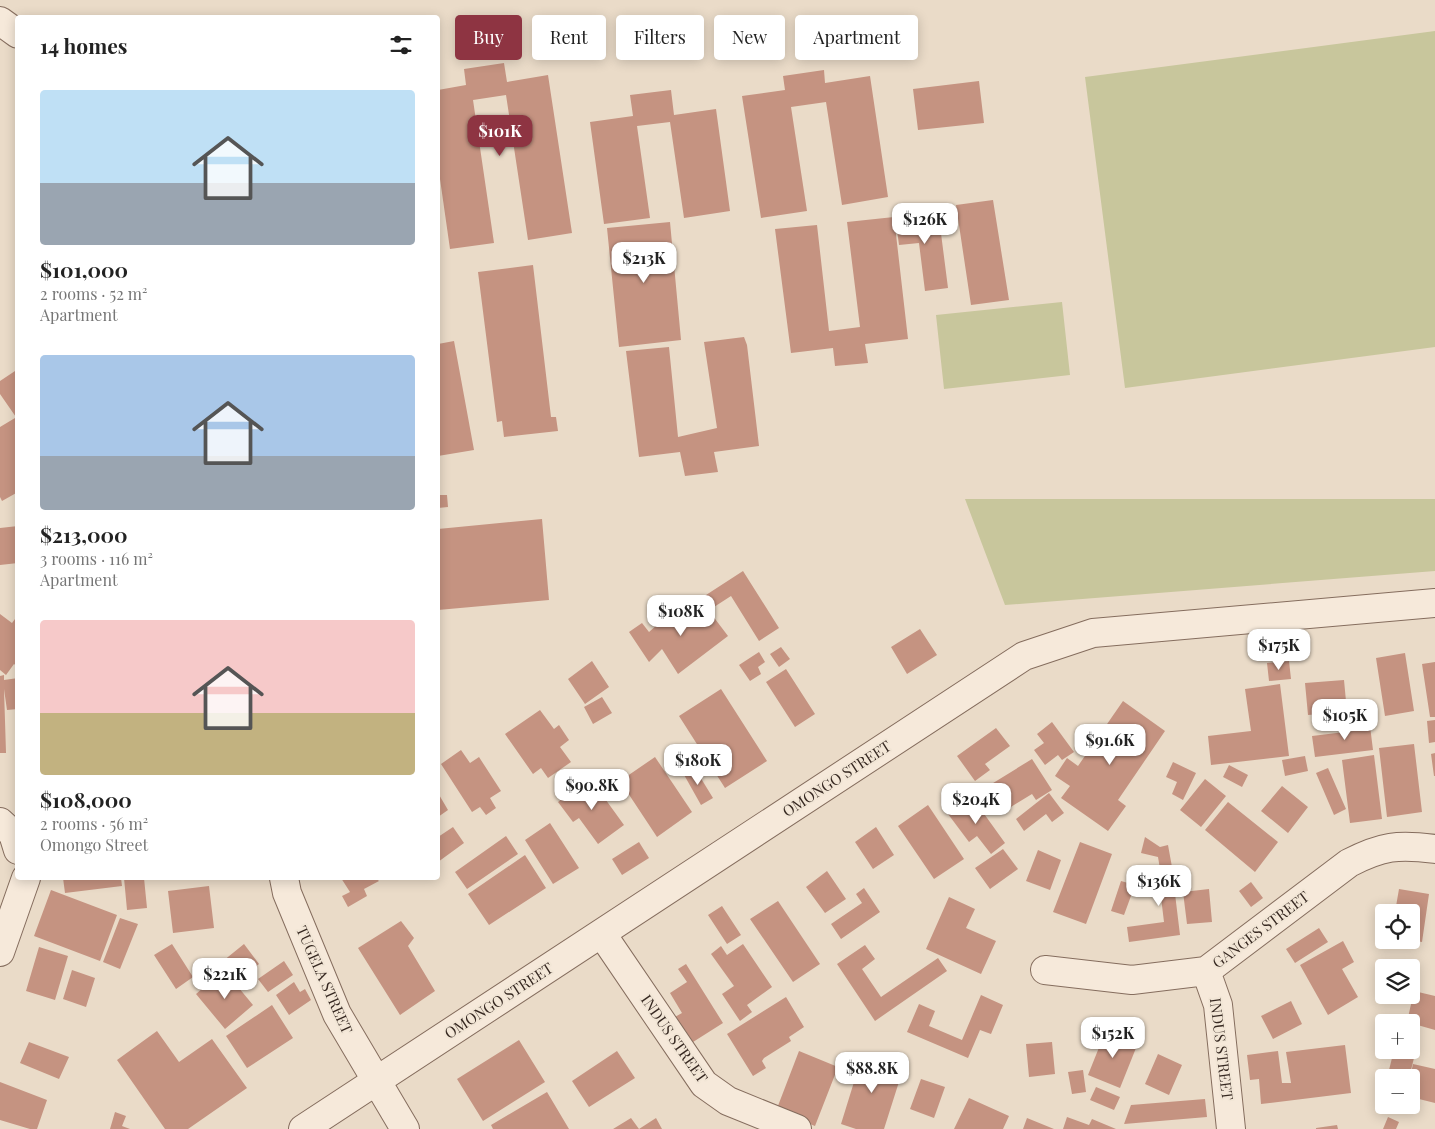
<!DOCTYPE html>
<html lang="en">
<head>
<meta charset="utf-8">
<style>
  body { margin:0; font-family:"Playfair Display",serif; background:#f6f6f6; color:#222; height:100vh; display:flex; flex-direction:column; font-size:19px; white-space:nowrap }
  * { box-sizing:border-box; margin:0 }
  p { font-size:16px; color:#767676 }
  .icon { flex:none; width:28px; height:28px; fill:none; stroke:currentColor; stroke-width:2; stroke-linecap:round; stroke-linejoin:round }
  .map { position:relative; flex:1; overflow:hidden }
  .details { position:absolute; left:15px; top:15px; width:425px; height:865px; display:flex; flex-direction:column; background:#fff; border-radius:5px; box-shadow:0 2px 12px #0003 }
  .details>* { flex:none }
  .hud { position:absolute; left:455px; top:15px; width:475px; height:45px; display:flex; gap:10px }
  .tools { position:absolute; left:1375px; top:904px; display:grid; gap:10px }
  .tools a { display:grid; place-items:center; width:45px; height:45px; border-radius:5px; background:#fff; box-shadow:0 2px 12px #0003; font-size:25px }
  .price { position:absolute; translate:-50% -42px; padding:0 11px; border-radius:10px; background:#fff; color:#222; font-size:16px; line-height:32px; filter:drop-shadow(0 1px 2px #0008) }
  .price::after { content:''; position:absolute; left:50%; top:30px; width:15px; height:11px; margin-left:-8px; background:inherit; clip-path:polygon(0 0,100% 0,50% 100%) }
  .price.active { background:#8e3442; color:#fff }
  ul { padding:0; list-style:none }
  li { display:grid; align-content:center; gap:10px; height:265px; padding:0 25px }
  li span { display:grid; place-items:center; height:155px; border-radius:5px; color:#555 }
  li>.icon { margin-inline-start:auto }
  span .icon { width:90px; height:90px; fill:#fffc; stroke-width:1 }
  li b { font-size:21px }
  h2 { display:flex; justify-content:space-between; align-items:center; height:60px; padding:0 25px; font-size:21px }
  .chip { padding:0 18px; border-radius:5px; background:#fff; box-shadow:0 2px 12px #0003; font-size:18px; line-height:45px }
  .chip.active { background:#8e3442; color:#fff }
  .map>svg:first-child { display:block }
  .green { fill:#c8c69c }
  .building { fill:#c59381 }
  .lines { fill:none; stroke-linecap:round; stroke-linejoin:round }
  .minor-casing { stroke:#856d5e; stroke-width:30 }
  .minor { stroke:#f6e9da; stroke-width:28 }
  .labels { text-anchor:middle; stroke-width:4; stroke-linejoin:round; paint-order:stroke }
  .street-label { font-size:15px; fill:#362821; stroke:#f2e6d6 }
</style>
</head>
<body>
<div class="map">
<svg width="1435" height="1129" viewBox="0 0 1435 1129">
  <rect width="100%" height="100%" fill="#eadbc8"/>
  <path class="green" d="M 1435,31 L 1435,347 L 1125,388 L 1085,77 Z
    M 1062,302 L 1070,375 L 944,389 L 936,315 Z
    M 965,499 L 1435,499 L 1435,571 L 1005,605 Z"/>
  <path class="building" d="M 504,63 L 507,82 L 548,75 L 572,233 L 528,240 L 506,95 L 473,100 L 494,243 L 450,249 L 438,165 L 438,90 L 466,85 L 464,69 Z
    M 824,70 L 825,83 L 870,76 L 888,197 L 842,205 L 826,102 L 791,107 L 807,211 L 761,218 L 742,96 L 785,90 L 783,76 Z
    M 979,81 L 984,123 L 918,130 L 913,89 Z
    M 671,90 L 674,115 L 716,109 L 730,211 L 684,218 L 670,122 L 637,126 L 650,218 L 604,224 L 590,122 L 633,116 L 630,95 Z
    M 993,200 L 1009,300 L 971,305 L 956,205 Z
    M 938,210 L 948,288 L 925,291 L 919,243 L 899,245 L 895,215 Z
    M 894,217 L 908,339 L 865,344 L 868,363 L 835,366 L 833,348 L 791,353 L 775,229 L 817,225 L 829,331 L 860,327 L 847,222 Z
    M 670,222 L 681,340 L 619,347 L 607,228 Z
    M 533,265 L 551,417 L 556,417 L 558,431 L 504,437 L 502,421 L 497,422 L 478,272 Z
    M 744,337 L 747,345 L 759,446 L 714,452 L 718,472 L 685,476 L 680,452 L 639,457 L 626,351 L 669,347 L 678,437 L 717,428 L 704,342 Z
    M 454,341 L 474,450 L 438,456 L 438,344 Z
    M 18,369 L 18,420 L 0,394 L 0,381 Z
    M 15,418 L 18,423 L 18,492 L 2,501 L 0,497 L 0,427 Z
    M 438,495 L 447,495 L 448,507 L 438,508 Z
    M 542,519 L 549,600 L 438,610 L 438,529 Z
    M 18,526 L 18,563 L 0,565 L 0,528 Z
    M 743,571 L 779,628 L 759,641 L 731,596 L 714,607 L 706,595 Z
    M 700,599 L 728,636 L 678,674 L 662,649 L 649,662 L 629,632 L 642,623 L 649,632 L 666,617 L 671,623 Z
    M 0,614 L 12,623 L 18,615 L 18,667 L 14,664 L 6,675 L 0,670 Z
    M 920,629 L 937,655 L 907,674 L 891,647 Z
    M 781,647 L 790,659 L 779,667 L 770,654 Z
    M 759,652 L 765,662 L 758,667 L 761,674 L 750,681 L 739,665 Z
    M 1405,653 L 1414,711 L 1385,716 L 1376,658 Z
    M 592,661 L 609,687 L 585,704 L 568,679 Z
    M 1289,661 L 1291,679 L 1269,681 L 1267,663 Z
    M 1435,662 L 1435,717 L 1430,717 L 1422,664 Z
    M 786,669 L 815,714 L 795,727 L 766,682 Z
    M 4,675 L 4,680 L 18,678 L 18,709 L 7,710 L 4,689 L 6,753 L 0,753 L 0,676 Z
    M 1344,680 L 1347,712 L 1308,715 L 1305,683 Z
    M 1280,684 L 1289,756 L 1211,765 L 1208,736 L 1251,731 L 1245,689 Z
    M 721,689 L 767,761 L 725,788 L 679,716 Z
    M 602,697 L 612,713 L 593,724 L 584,707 Z
    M 1123,701 L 1165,731 L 1118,800 L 1126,806 L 1108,831 L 1061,798 L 1070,786 L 1055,776 L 1067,758 L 1078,766 Z
    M 540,710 L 554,729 L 559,725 L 569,740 L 560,747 L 571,762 L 548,778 L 541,768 L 533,774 L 505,734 Z
    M 1369,718 L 1373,750 L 1315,757 L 1312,736 L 1353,731 L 1352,720 Z
    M 1435,720 L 1435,742 L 1429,743 L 1427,721 Z
    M 1052,722 L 1074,752 L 1062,760 L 1058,755 L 1045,765 L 1034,750 L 1044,743 L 1037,734 Z
    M 996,728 L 1010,746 L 985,764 L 990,770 L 975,781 L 957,756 Z
    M 1414,744 L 1422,812 L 1387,817 L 1379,748 Z
    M 461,750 L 470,763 L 479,757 L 501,791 L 490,798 L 496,808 L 486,815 L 480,807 L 472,812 L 441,764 Z
    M 1435,753 L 1435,776 L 1434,776 L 1431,754 Z
    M 1374,755 L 1382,819 L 1350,823 L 1342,760 Z
    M 1305,756 L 1308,771 L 1285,776 L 1282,760 Z
    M 655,757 L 692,812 L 657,837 L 620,781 Z
    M 1032,759 L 1052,790 L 1036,800 L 1032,794 L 1001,813 L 985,788 Z
    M 1173,762 L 1196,773 L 1183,800 L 1172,794 L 1177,782 L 1166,777 Z
    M 1229,765 L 1248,775 L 1242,787 L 1223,777 Z
    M 694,767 L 713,798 L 701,805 L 683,773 Z
    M 1328,768 L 1346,809 L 1334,815 L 1316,773 Z
    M 590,778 L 624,825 L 598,844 L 579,818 L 573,822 L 558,802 Z
    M 1205,779 L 1226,796 L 1201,827 L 1180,810 Z
    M 1282,786 L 1308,807 L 1288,833 L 1261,811 Z
    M 438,793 L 448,810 L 438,817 Z
    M 1049,793 L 1064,813 L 1052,822 L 1046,814 L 1024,831 L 1016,819 Z
    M 972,797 L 1005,843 L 991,854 L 977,836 L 969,842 L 948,814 Z
    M 1228,802 L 1278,842 L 1255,872 L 1205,830 Z
    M 928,805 L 964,859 L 934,879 L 898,826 Z
    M 550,823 L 579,868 L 553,884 L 525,840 Z
    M 453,827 L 464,843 L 438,862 L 438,837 Z
    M 876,827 L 894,855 L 873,869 L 855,842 Z
    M 506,836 L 518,854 L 467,889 L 455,872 Z
    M 1145,837 L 1160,847 L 1168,845 L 1172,867 L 1160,869 L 1158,857 L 1141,853 Z
    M 639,842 L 649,858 L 622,875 L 612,859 Z
    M 1080,842 L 1112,854 L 1086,924 L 1053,912 Z
    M 1003,849 L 1018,869 L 990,889 L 975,868 Z
    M 1038,850 L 1061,860 L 1050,890 L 1026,881 Z
    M 525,855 L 546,888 L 489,925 L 468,894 Z
    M 1160,869 L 1172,869 L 1180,935 L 1129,942 L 1127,927 L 1164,922 L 1160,889 L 1142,891 L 1140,873 Z
    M 827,871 L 846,899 L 825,913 L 806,887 Z
    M 63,878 L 121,878 L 122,886 L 65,893 Z
    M 124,878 L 144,878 L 147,908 L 127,910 Z
    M 341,878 L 376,878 L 379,881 L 364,889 L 367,896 L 348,907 L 342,896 L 350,892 Z
    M 1121,881 L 1135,885 L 1124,915 L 1111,911 Z
    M 1251,882 L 1263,898 L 1251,907 L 1239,891 Z
    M 209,886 L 214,928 L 173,933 L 168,891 Z
    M 864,888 L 880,912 L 841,939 L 831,924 L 862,903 L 856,894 Z
    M 1209,889 L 1212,922 L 1187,924 L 1183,892 Z
    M 1399,889 L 1429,894 L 1422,942 L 1411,940 L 1411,912 L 1395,912 Z
    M 51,890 L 117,915 L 100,961 L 34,936 Z
    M 949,897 L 975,909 L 966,928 L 996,941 L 981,974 L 926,949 Z
    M 778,901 L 820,964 L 793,982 L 750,919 Z
    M 722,906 L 741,935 L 727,944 L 708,915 Z
    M 120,918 L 138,924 L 120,969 L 103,962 Z
    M 401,921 L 414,938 L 408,946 L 435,991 L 400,1015 L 358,948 Z
    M 1319,928 L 1328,942 L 1295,963 L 1286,949 Z
    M 1343,941 L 1354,962 L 1342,969 L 1358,997 L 1328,1015 L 1300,965 Z
    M 172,944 L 193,977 L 176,989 L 154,955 Z
    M 244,944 L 259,964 L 238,980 L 223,961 Z
    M 743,944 L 772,987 L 747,1005 L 752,1012 L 740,1021 L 722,994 L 734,986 L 711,954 L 721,946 L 727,955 Z
    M 865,945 L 875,959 L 862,969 L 881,997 L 938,958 L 947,971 L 875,1021 L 837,964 Z
    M 39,947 L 68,956 L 55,1000 L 26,991 Z
    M 284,961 L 293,975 L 268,992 L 258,979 Z
    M 686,964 L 723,1023 L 693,1042 L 685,1030 L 682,1032 L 673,1018 L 682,1013 L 670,993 L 687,982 L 678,969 Z
    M 72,970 L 95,978 L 86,1007 L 63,999 Z
    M 224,970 L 253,1005 L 225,1029 L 196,994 Z
    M 294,982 L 300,992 L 305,989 L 311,1000 L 289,1015 L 276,995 Z
    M 1414,991 L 1435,996 L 1435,1030 L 1407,1022 Z
    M 981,995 L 1003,1005 L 991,1034 L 980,1030 L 968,1058 L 907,1032 L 919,1004 L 935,1011 L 929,1026 L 962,1040 Z
    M 786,997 L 804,1027 L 789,1037 L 791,1041 L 764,1058 L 762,1061 L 766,1068 L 753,1076 L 727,1034 Z
    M 1291,1001 L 1302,1024 L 1273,1039 L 1261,1016 Z
    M 272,1005 L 293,1038 L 247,1068 L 226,1036 Z
    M 1106,1030 L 1138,1043 L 1120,1088 L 1088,1075 Z
    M 157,1031 L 179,1062 L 212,1039 L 247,1088 L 188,1129 L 165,1129 L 117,1060 Z
    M 519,1040 L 545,1082 L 483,1121 L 457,1079 Z
    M 29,1042 L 69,1057 L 59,1079 L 20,1063 Z
    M 1052,1042 L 1055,1074 L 1029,1077 L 1026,1044 Z
    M 1345,1045 L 1351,1093 L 1261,1104 L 1259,1079 L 1250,1080 L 1247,1055 L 1278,1051 L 1282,1083 L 1291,1083 L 1286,1052 Z
    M 1394,1050 L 1415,1054 L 1409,1078 L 1387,1078 Z
    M 617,1051 L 635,1078 L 589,1107 L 572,1081 Z
    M 799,1051 L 838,1067 L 815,1126 L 776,1111 Z
    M 863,1053 L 904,1066 L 884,1129 L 856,1129 L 841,1124 Z
    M 1158,1054 L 1182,1065 L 1169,1095 L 1145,1084 Z
    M 1413,1064 L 1435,1069 L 1435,1103 L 1411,1097 L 1410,1078 Z
    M 1083,1070 L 1086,1092 L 1072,1094 L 1068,1072 Z
    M 921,1079 L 945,1087 L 934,1118 L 910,1109 Z
    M 0,1082 L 47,1100 L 37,1129 L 30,1129 L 0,1120 Z
    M 1096,1087 L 1120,1097 L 1114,1110 L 1090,1100 Z
    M 547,1092 L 569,1129 L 493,1129 L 491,1125 Z
    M 969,1098 L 1009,1116 L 1003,1129 L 954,1129 Z
    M 1205,1099 L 1207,1117 L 1124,1124 L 1131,1105 Z
    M 115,1112 L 126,1116 L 122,1126 L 130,1129 L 110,1129 Z
    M 1067,1117 L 1089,1125 L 1092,1119 L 1116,1129 L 1063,1129 Z
    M 1388,1117 L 1399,1122 L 1396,1129 L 1383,1129 Z
    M 631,1118 L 639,1129 L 656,1118 L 662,1129 L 613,1129 Z
    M 1027,1118 L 1054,1129 L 1023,1129 Z
    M 1337,1125 L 1338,1129 L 1316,1129 L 1316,1128 Z"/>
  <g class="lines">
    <defs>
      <path id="minor" d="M 0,21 L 18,34
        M 0,822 L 13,834 L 18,850
        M 284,878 L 287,893 L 337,1014 L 405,1129
        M 602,934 L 704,1084 L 728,1101 L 797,1129
        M 0,952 L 26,878
        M 1045,970 L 1132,980 L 1206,971 L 1349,863 C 1382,846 1398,844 1435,849
        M 1206,971 L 1218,1005 L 1231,1129
        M 303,1129 L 1024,656 L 1093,633 L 1435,603"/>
    </defs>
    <use href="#minor" class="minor-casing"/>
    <use href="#minor" class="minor"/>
  </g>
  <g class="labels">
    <g class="street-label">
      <text transform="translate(837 779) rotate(-33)" y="5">OMONGO STREET</text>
      <text transform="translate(1261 930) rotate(-37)" y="5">GANGES STREET</text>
      <text transform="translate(324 980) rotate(66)" y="5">TUGELA STREET</text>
      <text transform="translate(499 1001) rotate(-33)" y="5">OMONGO STREET</text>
      <text transform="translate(674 1039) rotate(55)" y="5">INDUS STREET</text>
      <text transform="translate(1221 1049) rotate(83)" y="5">INDUS STREET</text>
    </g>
  </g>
</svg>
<div class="tools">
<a><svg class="icon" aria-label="locate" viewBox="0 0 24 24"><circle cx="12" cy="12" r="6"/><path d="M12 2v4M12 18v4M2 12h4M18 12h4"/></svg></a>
<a><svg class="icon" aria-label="layers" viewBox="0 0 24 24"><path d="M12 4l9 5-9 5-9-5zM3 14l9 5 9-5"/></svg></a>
<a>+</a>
<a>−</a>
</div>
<b class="price active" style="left:500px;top:157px">$101K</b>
<b class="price" style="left:925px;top:245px">$126K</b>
<b class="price" style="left:644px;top:284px">$213K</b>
<b class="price" style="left:681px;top:637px">$108K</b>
<b class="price" style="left:1279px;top:671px">$175K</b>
<b class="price" style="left:1345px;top:741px">$105K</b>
<b class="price" style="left:1110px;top:766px">$91.6K</b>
<b class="price" style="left:698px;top:786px">$180K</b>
<b class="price" style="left:592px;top:811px">$90.8K</b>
<b class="price" style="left:976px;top:825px">$204K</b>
<b class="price" style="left:1159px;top:907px">$136K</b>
<b class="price" style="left:225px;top:1000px">$221K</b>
<b class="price" style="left:1113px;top:1059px">$152K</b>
<b class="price" style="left:872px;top:1094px">$88.8K</b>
<div class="hud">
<a class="chip active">Buy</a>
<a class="chip">Rent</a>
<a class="chip">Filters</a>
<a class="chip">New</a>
<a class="chip">Apartment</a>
</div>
<section class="details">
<h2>14 homes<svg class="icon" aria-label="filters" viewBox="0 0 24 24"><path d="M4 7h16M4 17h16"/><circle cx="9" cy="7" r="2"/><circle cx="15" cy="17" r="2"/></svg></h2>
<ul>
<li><span style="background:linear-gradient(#bfe0f5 60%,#9aa5b1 0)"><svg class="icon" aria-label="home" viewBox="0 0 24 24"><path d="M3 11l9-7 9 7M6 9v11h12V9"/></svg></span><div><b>$101,000</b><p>2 rooms · 52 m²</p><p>Apartment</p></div></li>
<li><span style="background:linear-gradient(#a9c7e8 65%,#9aa5b1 0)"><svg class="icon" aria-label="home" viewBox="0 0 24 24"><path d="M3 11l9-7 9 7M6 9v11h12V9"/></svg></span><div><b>$213,000</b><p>3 rooms · 116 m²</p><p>Apartment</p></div></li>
<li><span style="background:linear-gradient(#f6c9c9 60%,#c2b280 0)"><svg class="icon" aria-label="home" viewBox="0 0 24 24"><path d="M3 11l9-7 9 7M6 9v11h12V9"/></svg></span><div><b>$108,000</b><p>2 rooms · 56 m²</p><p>Omongo Street</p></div></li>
</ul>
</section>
</div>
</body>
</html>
